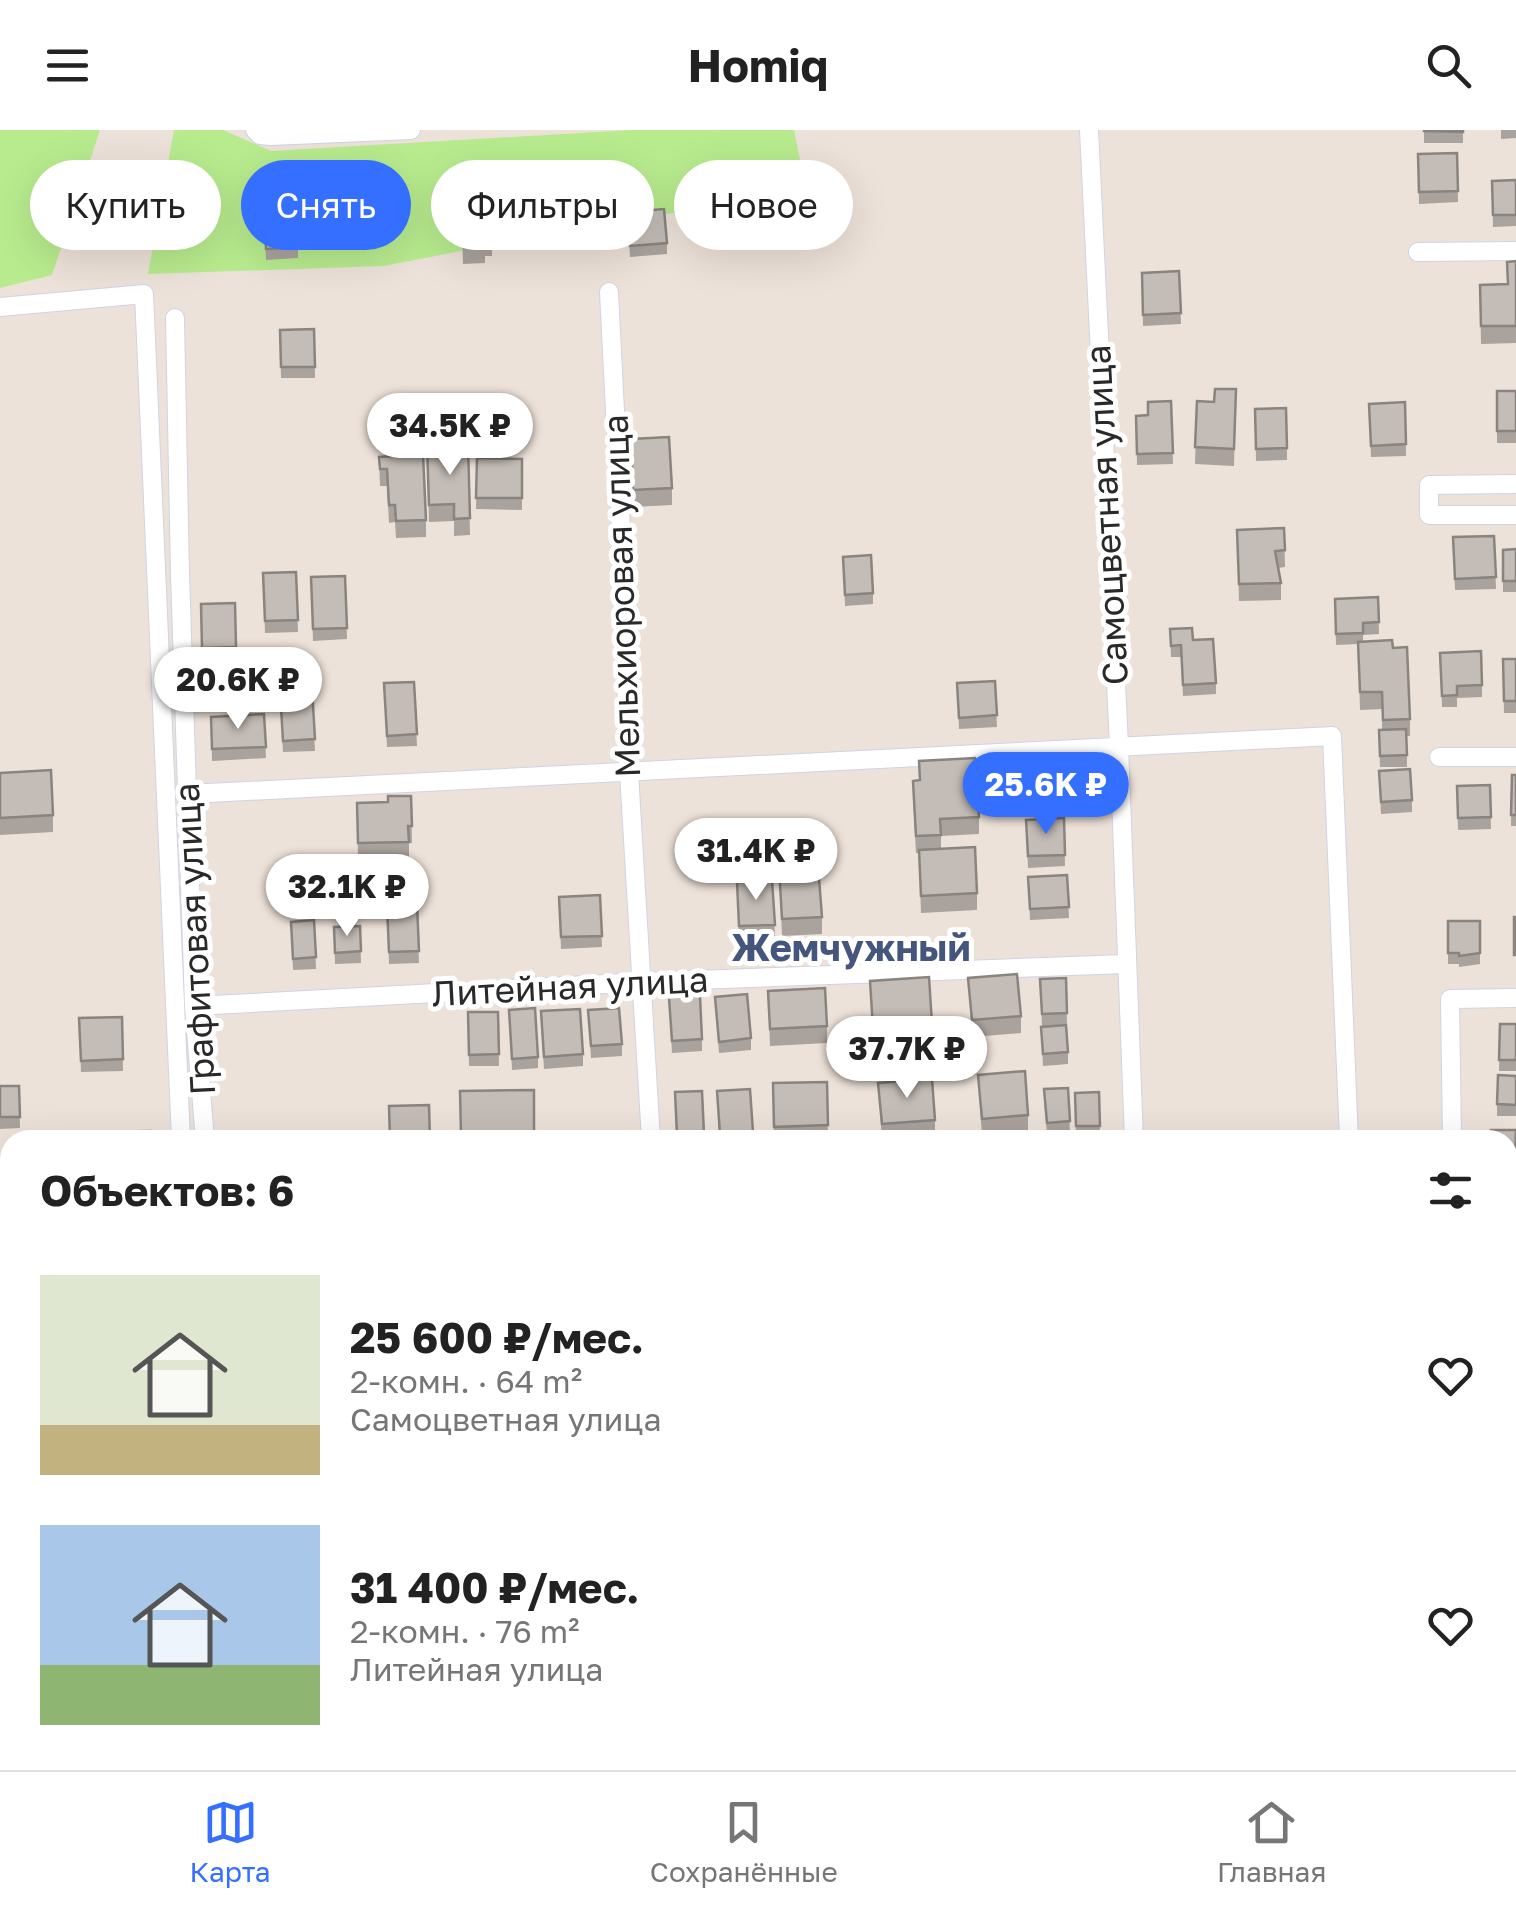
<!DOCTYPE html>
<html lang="ru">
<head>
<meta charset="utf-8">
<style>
  body { margin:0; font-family:"Golos Text",sans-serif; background:#f6f6f6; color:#222; height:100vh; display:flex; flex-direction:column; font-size:38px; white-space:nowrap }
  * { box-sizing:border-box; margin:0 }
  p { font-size:32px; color:#767676 }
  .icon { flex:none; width:55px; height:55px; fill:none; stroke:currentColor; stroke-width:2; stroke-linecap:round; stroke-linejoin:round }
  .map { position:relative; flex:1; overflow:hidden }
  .details { position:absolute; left:0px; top:1000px; width:1518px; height:640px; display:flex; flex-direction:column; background:#fff; border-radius:30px 30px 0 0; box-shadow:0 10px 40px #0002 }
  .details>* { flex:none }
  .hud { position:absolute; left:30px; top:30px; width:1000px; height:90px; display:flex; gap:20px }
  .price { position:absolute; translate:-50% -85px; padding:0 22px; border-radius:35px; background:#fff; color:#222; font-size:32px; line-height:65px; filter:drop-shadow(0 2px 5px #0008) }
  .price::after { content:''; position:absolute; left:50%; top:60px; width:30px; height:22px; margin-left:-15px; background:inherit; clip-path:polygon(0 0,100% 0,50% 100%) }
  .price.current { background:#346fff; color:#fff }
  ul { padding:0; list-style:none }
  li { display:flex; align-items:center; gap:30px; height:250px; padding:0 40px }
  li span { display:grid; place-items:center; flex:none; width:280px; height:200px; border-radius:0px; color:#555 }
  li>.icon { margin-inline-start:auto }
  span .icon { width:120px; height:120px; fill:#fffc; stroke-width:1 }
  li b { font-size:42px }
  h2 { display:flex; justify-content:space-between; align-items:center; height:120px; padding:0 40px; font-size:42px }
  .chip { padding:0 35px; border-radius:45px; background:#fff; box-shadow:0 10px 40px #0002; font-size:35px; line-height:90px }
  .chip.current { background:#346fff; color:#fff }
  header { display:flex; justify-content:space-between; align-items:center; height:130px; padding:0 40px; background:#fff; font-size:45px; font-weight:700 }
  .menu { display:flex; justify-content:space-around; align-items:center; height:140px; border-top:2px solid #e0e0e0; background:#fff; font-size:28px; color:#767676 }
  .menu a { display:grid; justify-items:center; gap:5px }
  .menu .current { color:#346fff }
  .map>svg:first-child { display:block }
  .green { fill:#b8eb8e }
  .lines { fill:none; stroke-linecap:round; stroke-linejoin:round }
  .minor-casing { stroke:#ced4e4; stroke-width:20 }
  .minor { stroke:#fff; stroke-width:18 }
  .wall { fill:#a9a29d }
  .shaded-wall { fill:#89847f }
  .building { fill:#c4bcb6; stroke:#89847f; stroke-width:2.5 }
  .labels { text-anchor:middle; stroke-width:10; stroke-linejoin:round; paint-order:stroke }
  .street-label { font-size:35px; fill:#292929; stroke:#fff }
  .neighbourhood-label { font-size:38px; font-weight:bold; fill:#44557e; stroke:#fff }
</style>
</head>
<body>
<header><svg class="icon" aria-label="menu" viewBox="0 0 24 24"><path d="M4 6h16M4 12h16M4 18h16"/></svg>Homiq<svg class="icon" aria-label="search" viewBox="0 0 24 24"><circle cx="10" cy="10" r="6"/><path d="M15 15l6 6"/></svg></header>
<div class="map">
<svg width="1516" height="1640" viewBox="0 0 1516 1640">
  <rect width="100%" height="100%" fill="#ede2d9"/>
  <path class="green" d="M 0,0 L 100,0 L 52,145 L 0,158 Z
    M 174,0 L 223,0 L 271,21 L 632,0 L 794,0 L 807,65 L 615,91 L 384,136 L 148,144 Z
    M 1508,1615 L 1516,1615 L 1516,1634 L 1424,1640 L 1407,1630 L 1508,1630 Z
    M 904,1630 L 1330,1630 L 1331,1640 L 859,1640 Z"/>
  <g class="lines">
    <defs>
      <path id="minor" d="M 255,0 L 260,5 L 271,6 L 411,0
        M 1089,0 L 1119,615 L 1134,1010
        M 1418,122 L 1516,121
        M 609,162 L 622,421 L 629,643 L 651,1010
        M 0,177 L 144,164 L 181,1010
        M 175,188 L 180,444 L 194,876 L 205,1010
        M 1516,354 L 1429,355 L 1429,385 L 1516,385
        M 1439,627 L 1516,627
        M 189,664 L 1332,606 L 1349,1010
        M 194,876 L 643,852 L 1125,834
        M 1452,1010 L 1450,869 L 1516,868
        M 1508,1081 L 1516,1081
        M 0,1106 L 10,1105
        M 1508,1148 L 1516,1164
        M 206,1630 L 207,1640
        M 236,1630 L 237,1640
        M 681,1630 L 681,1640
        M 1376,1630 L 1383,1640
        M 777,1640 L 821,1630"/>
    </defs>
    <use href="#minor" class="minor-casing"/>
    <use href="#minor" class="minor"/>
  </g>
  <path class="wall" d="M 1424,0 L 1463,0 L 1463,13 L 1424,13 Z
    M 1501,0 L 1516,0 L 1516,8 L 1501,9 Z
    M 1457,23 L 1458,72 L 1419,74 L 1418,24 Z
    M 479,44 L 504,102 L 504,119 L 492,119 L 492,126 L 485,126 L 485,133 L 463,134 L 461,64 L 479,63 Z
    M 1516,50 L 1516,96 L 1493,97 L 1492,51 Z
    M 627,82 L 667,113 L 667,124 L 630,127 Z
    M 264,86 L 298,117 L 298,128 L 266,130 Z
    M 1516,131 L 1516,213 L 1481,214 L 1480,155 L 1507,154 Z
    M 1179,141 L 1181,194 L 1143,196 L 1142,143 Z
    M 314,199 L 315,248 L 281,248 L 280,200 Z
    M 1236,259 L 1234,336 L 1195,334 L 1197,271 L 1214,272 Z
    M 1497,261 L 1516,261 L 1516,313 L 1497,313 Z
    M 1171,271 L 1173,334 L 1137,335 L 1136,286 L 1148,285 Z
    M 1405,272 L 1406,326 L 1371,327 L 1369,274 Z
    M 1255,279 L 1287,318 L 1287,330 L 1256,331 Z
    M 631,309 L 672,358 L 672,375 L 633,377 Z
    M 468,314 L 470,405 L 454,406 L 454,391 L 429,392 L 427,315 Z
    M 379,327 L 426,390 L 426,407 L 396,408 L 395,392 L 389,393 L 387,356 L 380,356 Z
    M 477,328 L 522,329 L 522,380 L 476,379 Z
    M 1284,398 L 1285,437 L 1278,438 L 1281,453 L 1281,470 L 1239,471 L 1237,400 Z
    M 1494,406 L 1496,459 L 1455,460 L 1453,407 Z
    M 1516,419 L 1516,462 L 1503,462 L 1503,420 Z
    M 843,427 L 873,463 L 873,474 L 845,476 Z
    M 296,442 L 298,502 L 265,503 L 263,443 Z
    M 345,446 L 347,509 L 313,511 L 311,447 Z
    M 1378,467 L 1379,504 L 1363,505 L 1363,511 L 1393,518 L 1410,589 L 1410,606 L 1407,606 L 1407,637 L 1380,637 L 1379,600 L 1382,599 L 1382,579 L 1360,580 L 1358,514 L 1336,515 L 1335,469 Z
    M 201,474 L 236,517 L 236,528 L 202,529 Z
    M 1170,499 L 1193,510 L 1216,553 L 1216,564 L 1183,566 L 1181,527 L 1171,527 Z
    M 1440,523 L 1482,555 L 1482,567 L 1457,568 L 1457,577 L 1442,577 Z
    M 1503,529 L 1516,529 L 1516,583 L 1504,583 Z
    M 995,551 L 997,597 L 959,599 L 957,553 Z
    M 414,552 L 417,616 L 387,617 L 384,565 Z
    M 312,558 L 315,621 L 283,622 L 280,571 Z
    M 264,584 L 266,628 L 212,631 L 211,587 Z
    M 919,631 L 979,687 L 979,704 L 941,706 L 941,718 L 977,763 L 977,780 L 921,783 L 919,723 L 916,723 L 913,668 L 913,651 L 919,650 Z
    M 1379,641 L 1412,670 L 1412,682 L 1381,684 Z
    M 0,643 L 53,685 L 53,702 L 0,705 Z
    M 1512,645 L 1516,645 L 1516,696 L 1511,696 Z
    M 1490,655 L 1491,699 L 1458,700 L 1457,656 Z
    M 411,666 L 412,713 L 409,713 L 409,729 L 358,730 L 357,673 L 388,672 Z
    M 1064,688 L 1065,736 L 1028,738 L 1026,690 Z
    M 779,737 L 822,787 L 822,804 L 782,806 Z
    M 1067,745 L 1069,788 L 1030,790 L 1028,747 Z
    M 772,750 L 775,806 L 739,808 L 737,752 Z
    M 600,765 L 602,817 L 561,819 L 559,767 Z
    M 417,774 L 419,833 L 389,834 L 387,775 Z
    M 314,790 L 316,839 L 293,840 L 291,792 Z
    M 1448,791 L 1480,791 L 1480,834 L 1459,837 L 1459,834 L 1448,834 Z
    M 360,796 L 361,833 L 335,834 L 334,797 Z
    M 968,848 L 1021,886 L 1021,903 L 972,907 Z
    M 1066,848 L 1067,895 L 1042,896 L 1040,849 Z
    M 870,851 L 932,894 L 932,911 L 873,915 Z
    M 768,861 L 827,896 L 827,913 L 770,916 Z
    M 715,867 L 751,908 L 751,920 L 719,923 Z
    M 669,868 L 702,909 L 702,921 L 672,923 Z
    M 509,880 L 538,927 L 538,938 L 512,940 Z
    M 588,880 L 622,914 L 622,926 L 591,928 Z
    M 468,882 L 498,882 L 499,936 L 469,936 Z
    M 122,887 L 123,941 L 81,942 L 79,888 Z
    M 541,893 L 583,924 L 583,936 L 544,939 Z
    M 1500,894 L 1516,894 L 1516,941 L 1499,941 Z
    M 1041,897 L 1068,922 L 1068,934 L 1043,936 Z
    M 978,945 L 1028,985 L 1028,1002 L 982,1006 Z
    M 1516,946 L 1516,986 L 1497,986 L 1497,974 Z
    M 827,952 L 828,1010 L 774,1010 L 773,953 Z
    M 878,953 L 935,990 L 935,1007 L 882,1010 Z
    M 0,956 L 19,956 L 20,998 L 0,999 Z
    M 1068,958 L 1070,1002 L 1047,1004 L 1044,971 Z
    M 750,959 L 753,1010 L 719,1010 L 717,961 Z
    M 534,960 L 534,1010 L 461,1010 L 460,961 Z
    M 702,961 L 704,1010 L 677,1010 L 675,962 Z
    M 1099,962 L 1100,1007 L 1076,1008 L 1075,963 Z
    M 1516,1000 L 1515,1047 L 1508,1047 L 1508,1010 Z
    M 613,1630 L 647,1630 L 647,1631 L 613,1635 Z"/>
  <path class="shaded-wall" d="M 582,1633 L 582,1640 L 561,1640 Z"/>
  <path class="building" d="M 1424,0 L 1463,0 L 1463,2 L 1424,1 Z
    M 1457,23 L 1458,61 L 1419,62 L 1418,24 Z
    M 501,43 L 504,102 L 492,102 L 492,109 L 485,109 L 485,116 L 463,117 L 461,64 L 480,63 L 479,44 Z
    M 1516,50 L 1516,85 L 1493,85 L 1492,51 Z
    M 295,72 L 298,117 L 266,119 L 264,74 Z
    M 664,79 L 667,113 L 630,116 L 627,82 Z
    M 1516,131 L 1516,196 L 1481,196 L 1480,155 L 1508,154 L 1507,132 Z
    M 1179,141 L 1181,183 L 1143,185 L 1142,143 Z
    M 314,199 L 315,237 L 281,237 L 280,200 Z
    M 1215,259 L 1236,259 L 1234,319 L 1195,317 L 1197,271 L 1214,272 Z
    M 1497,261 L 1516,261 L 1516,301 L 1497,301 Z
    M 1171,271 L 1173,323 L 1137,324 L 1136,286 L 1148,285 L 1148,272 Z
    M 1405,272 L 1406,314 L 1371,316 L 1369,274 Z
    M 1286,278 L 1287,318 L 1256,319 L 1255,279 Z
    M 669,307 L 672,358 L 633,360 L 631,309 Z
    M 468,314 L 470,388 L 454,389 L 454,374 L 429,375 L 427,315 Z
    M 423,324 L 426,390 L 396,391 L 395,375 L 389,375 L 387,339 L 380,339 L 379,327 Z
    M 477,328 L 522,329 L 522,368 L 476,368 Z
    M 1284,398 L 1285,420 L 1275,421 L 1281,453 L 1239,454 L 1237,400 Z
    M 1494,406 L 1496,447 L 1455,449 L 1453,407 Z
    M 1516,419 L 1516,451 L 1503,451 L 1503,420 Z
    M 871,425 L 873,463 L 845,465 L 843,427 Z
    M 296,442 L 298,490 L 265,491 L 263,443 Z
    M 345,446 L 347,498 L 313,499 L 311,447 Z
    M 1378,467 L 1379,492 L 1363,493 L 1363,503 L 1336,504 L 1335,469 Z
    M 235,473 L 236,517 L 202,518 L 201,474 Z
    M 1192,498 L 1193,510 L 1213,509 L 1216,553 L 1183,555 L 1181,515 L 1171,516 L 1170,499 Z
    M 1392,510 L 1393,518 L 1407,517 L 1410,589 L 1383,590 L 1382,562 L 1360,562 L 1358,512 Z
    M 1481,521 L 1482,555 L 1457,556 L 1457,565 L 1442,566 L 1440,523 Z
    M 1503,529 L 1516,529 L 1516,571 L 1504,571 Z
    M 995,551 L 997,585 L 959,588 L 957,553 Z
    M 414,552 L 417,604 L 387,606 L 384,553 Z
    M 312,558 L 315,609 L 283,611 L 280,560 Z
    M 264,584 L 266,617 L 212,619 L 211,587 Z
    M 1406,599 L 1407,625 L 1380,626 L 1379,600 Z
    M 975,628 L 979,687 L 940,689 L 941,705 L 916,706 L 913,651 L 920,650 L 919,631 Z
    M 1410,639 L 1412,670 L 1381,672 L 1379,641 Z
    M 51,640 L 53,685 L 0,688 L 0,643 Z
    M 1512,645 L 1516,645 L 1516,685 L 1511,685 Z
    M 1490,655 L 1491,687 L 1458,688 L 1457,656 Z
    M 388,666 L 411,666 L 412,696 L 408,696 L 409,712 L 358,713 L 357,673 L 388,672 Z
    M 1064,688 L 1065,725 L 1028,726 L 1026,690 Z
    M 975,717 L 977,763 L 921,766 L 919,720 Z
    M 818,735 L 822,787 L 782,789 L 779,737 Z
    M 1067,745 L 1069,777 L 1030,779 L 1028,747 Z
    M 772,750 L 775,795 L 739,796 L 737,752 Z
    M 600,765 L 602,806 L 561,807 L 559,767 Z
    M 417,774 L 419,821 L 389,822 L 387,775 Z
    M 1514,787 L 1516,787 L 1516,825 L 1514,825 Z
    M 314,790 L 316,827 L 293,829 L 291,792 Z
    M 1448,791 L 1480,791 L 1480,823 L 1459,826 L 1459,823 L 1448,823 Z
    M 360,796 L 361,821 L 335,823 L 334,797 Z
    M 1017,844 L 1021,886 L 972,890 L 968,848 Z
    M 929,847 L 932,894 L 873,898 L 870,851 Z
    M 1066,848 L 1067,883 L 1042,884 L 1040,849 Z
    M 825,858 L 827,896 L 770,899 L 768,861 Z
    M 747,864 L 751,908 L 719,912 L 715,867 Z
    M 700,866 L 702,909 L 672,911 L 669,868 Z
    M 535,878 L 538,927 L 512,929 L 509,880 Z
    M 619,878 L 622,914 L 591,916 L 588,880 Z
    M 580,879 L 583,924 L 544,927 L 541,881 Z
    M 468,882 L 498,882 L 499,924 L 469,925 Z
    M 122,887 L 123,929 L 81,931 L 79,888 Z
    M 1500,894 L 1516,894 L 1516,930 L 1499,930 Z
    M 1066,895 L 1068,922 L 1043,924 L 1041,897 Z
    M 1025,941 L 1028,985 L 982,989 L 978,945 Z
    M 1498,945 L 1516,946 L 1516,975 L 1497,974 Z
    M 932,949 L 935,990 L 882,994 L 878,953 Z
    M 827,952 L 828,995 L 774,997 L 773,953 Z
    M 0,956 L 19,956 L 20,987 L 0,987 Z
    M 1068,958 L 1070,991 L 1047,993 L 1044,959 Z
    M 750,959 L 753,1002 L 720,1004 L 717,961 Z
    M 534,960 L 534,1002 L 461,1004 L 460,961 Z
    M 702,961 L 704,1004 L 677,1005 L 675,962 Z
    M 1099,962 L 1100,996 L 1076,996 L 1075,963 Z
    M 429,975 L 430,1010 L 390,1010 L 389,976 Z
    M 1491,1000 L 1516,1000 L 1515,1036 L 1508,1036 L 1508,1010 L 1491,1010 Z
    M 151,1001 L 151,1010 L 91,1010 L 91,1002 Z
    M 1242,1006 L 1242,1010 L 1195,1010 L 1195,1007 Z
    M 412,1630 L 464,1630 L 467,1640 L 415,1640 Z
    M 538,1630 L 581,1630 L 582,1633 L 561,1640 L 541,1640 Z"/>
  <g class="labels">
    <g class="street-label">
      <text transform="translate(1107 385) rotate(-93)" y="12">Самоцветная улица</text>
      <text transform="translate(622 466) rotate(-92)" y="12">Мельхиоровая улица</text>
      <text transform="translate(195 809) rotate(-93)" y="12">Графитовая улица</text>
      <text transform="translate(570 857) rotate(-3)" y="12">Литейная улица</text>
    </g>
    <g class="neighbourhood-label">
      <text x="851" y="831">Жемчужный</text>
    </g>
  </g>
</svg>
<b class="price" style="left:450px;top:348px">34.5K ₽</b>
<b class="price" style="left:238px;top:602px">20.6K ₽</b>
<b class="price current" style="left:1046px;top:707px">25.6K ₽</b>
<b class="price" style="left:756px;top:773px">31.4K ₽</b>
<b class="price" style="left:347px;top:809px">32.1K ₽</b>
<b class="price" style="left:907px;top:971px">37.7K ₽</b>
<div class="hud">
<a class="chip">Купить</a>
<a class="chip current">Снять</a>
<a class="chip">Фильтры</a>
<a class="chip">Новое</a>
</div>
<section class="details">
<h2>Объектов: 6<svg class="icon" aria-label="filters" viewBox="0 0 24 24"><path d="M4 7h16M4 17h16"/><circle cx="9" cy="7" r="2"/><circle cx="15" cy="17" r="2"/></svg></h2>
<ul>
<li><span style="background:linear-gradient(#dfe7d0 75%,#c2b280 0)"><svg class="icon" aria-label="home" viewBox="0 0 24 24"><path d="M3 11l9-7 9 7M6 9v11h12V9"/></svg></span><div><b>25 600 ₽/мес.</b><p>2-комн. · 64 m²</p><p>Самоцветная улица</p></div><svg class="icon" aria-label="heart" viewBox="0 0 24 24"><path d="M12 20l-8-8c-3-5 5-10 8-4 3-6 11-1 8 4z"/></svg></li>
<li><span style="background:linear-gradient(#a9c7e8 70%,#8fb573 0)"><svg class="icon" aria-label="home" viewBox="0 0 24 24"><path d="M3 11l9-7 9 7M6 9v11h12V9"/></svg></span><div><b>31 400 ₽/мес.</b><p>2-комн. · 76 m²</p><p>Литейная улица</p></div><svg class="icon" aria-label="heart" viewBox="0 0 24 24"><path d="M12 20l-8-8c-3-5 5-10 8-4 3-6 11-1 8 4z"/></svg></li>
</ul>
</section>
</div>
<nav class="menu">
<a class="current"><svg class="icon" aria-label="map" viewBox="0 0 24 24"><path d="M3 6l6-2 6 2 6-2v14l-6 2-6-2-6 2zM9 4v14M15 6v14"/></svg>Карта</a>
<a><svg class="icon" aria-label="saved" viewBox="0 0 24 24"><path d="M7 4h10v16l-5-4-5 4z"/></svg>Сохранённые</a>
<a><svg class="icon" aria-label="home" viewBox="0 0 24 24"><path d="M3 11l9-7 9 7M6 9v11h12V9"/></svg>Главная</a>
</nav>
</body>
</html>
